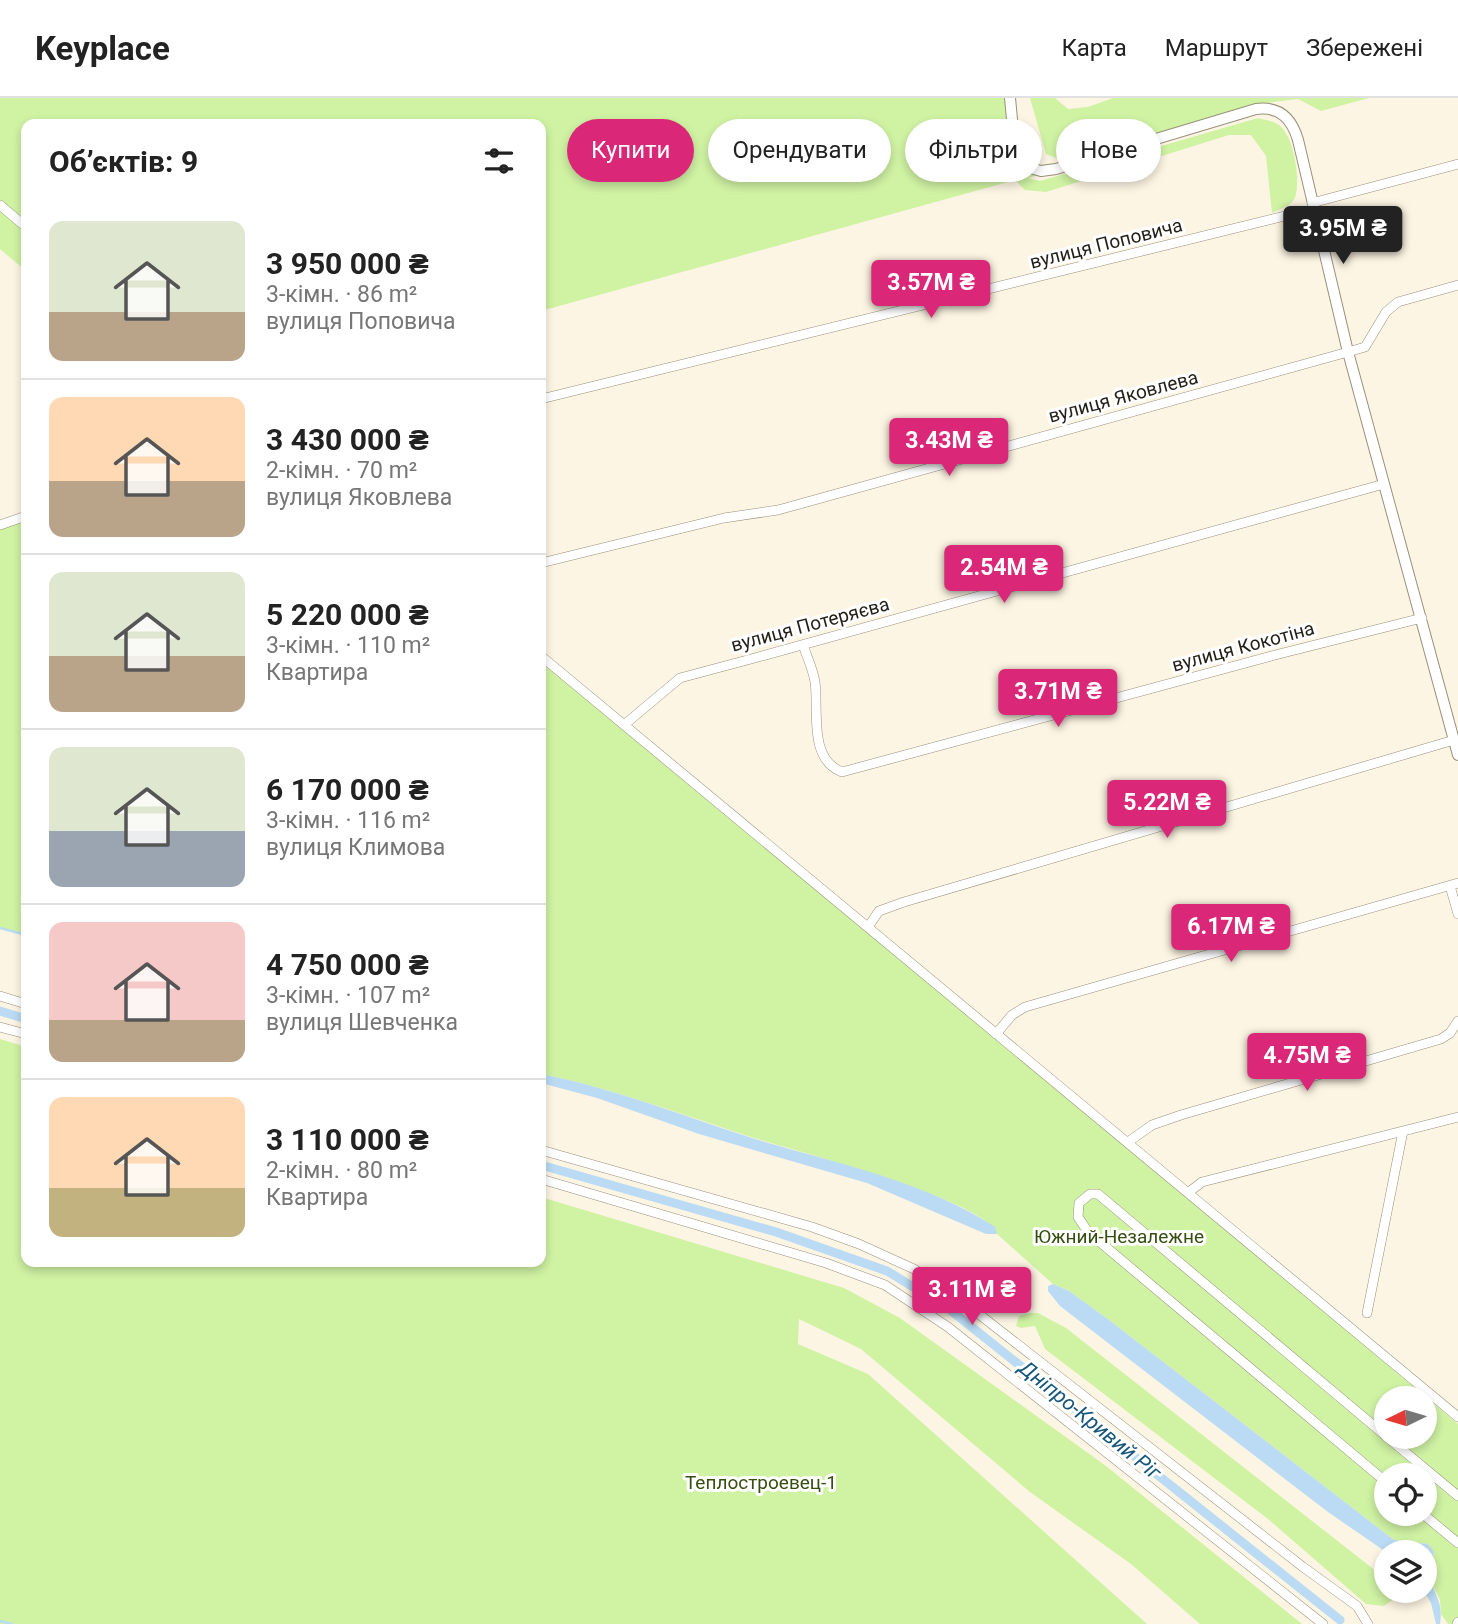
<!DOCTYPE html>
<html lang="uk">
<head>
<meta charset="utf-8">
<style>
  body { margin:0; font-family:Roboto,sans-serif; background:#f6f6f6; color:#222; height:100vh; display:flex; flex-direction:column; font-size:26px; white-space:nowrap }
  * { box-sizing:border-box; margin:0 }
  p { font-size:23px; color:#767676 }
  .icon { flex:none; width:38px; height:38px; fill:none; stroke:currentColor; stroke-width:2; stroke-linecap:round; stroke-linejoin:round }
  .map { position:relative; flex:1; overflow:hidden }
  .details { position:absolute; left:21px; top:21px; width:525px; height:1148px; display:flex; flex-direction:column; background:#fff; border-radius:14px; box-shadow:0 4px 10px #0003 }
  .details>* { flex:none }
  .hud { position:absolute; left:567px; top:21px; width:665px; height:63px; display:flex; gap:14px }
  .needle { width:46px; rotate:265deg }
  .buttons { position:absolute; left:1374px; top:1288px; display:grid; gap:14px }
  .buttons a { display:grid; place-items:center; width:63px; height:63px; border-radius:50%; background:#fff; box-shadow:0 4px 10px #0003; font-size:35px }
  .price { position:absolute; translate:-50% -60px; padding:0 16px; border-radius:7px; background:#db2777; color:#fff; font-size:23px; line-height:46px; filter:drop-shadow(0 2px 4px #0008) }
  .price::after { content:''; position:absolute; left:50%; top:42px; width:21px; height:16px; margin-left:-10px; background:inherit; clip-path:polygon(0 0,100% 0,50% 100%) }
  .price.on { background:#222; color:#fff }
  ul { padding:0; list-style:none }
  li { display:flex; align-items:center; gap:21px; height:175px; padding:0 28px }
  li+li { border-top:2px solid #e0e0e0 }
  li span { display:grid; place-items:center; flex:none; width:196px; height:140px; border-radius:14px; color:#555 }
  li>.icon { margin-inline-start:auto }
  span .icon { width:84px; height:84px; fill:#fffc; stroke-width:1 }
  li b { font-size:30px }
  h2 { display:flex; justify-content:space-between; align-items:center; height:84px; padding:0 28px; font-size:30px }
  .chip { padding:0 24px; border-radius:32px; background:#fff; box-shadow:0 4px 10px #0003; font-size:24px; line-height:63px }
  .chip.on { background:#db2777; color:#fff }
  header { display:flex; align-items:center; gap:42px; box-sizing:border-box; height:98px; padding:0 35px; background:#fff; border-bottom:2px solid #e0e0e0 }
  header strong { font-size:33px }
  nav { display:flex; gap:38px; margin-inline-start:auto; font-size:24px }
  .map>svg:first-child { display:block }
  .green { fill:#cff2a3; fill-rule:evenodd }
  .water { fill:#badbf3 }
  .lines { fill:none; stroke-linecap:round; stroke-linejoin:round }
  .stream { stroke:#badbf3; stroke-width:2.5 }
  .canal { stroke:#badbf3; stroke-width:9 }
  .minor-casing { stroke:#99907b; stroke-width:10 }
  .tertiary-casing { stroke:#99907b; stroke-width:12 }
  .minor { stroke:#fff; stroke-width:9 }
  .tertiary { stroke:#fff; stroke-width:10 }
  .labels { text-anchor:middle; stroke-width:6; stroke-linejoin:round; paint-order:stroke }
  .street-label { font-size:19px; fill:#221f17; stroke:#fff }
  .park-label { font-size:19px; fill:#374e11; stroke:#fff }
  .water-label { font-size:21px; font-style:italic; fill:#13557b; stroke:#fff }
</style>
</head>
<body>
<header>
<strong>Keyplace</strong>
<nav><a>Карта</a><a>Маршрут</a><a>Збережені</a></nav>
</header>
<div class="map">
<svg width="1458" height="1526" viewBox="0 0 1458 1526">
  <rect width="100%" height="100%" fill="#fdf5e3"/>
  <path class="green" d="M 0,0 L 1010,0 L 1023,68 L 1060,71 L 1028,80 L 1040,83 L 1258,20 C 1265,22 1274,23 1279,27 C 1294,38 1301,82 1295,100 C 1291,108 1280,111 1272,115 L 1266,58 L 1251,37 L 1229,37 L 1046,94 L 1025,92 L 1015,82 L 541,213 L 541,26 L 26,26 L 26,173 L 0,151 Z
    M 1030,0 L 1055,0 L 1068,11 L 1088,9 L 1113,0 L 1369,0 L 1321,13 L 1298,1 L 1273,4 L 1061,62 L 1046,56 Z
    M 26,418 L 26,837 L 0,830 L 0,427 Z
    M 541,558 L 1458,1326 L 1458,1526 L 1448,1526 L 1441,1516 L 1440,1502 L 1431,1483 L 1430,1472 L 1434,1454 L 1428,1446 L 1394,1442 L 1109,1222 L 1069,1193 L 1053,1186 L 997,1136 C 987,1103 799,1054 761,1042 C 688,1019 616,991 541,976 ZM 1386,1300 L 1424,1300 L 1424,1339 L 1386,1339 ZM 1386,1377 L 1424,1377 L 1424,1416 L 1386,1416 Z
    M 0,941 L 26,949 L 26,1164 L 541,1164 L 541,1099 L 844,1190 L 900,1220 L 1106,1368 L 1302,1526 L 1200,1526 L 1131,1466 L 1030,1394 L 861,1251 L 799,1221 L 798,1246 L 868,1276 L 1147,1526 L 0,1526 Z
    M 1030,1215 L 1038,1215 L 1066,1230 L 1381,1477 L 1386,1484 L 1386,1493 L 1392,1493 L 1394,1501 L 1384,1508 L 1366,1506 L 1268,1421 L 1045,1251 L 1035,1228 L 1021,1230 L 1016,1228 L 1019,1218 Z"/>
  <path class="water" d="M 541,976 C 618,991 690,1021 765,1044 C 841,1066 928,1085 995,1129 L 997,1136 L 986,1136 L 867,1085 L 699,1036 L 597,1000 L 541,985 Z
    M 1053,1186 L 1069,1193 L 1109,1222 L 1394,1442 L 1428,1446 L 1434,1454 C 1432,1463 1428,1473 1431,1482 C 1436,1501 1443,1504 1440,1526 L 1436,1526 L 1431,1505 L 1424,1493 L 1424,1454 L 1386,1454 L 1328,1414 L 1060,1208 L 1048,1193 L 1048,1188 Z"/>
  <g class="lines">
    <path class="stream" d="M 0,830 L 26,837
      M 0,1523 L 12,1526"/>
    <path class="canal" d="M 0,913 L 26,921
      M 541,1067 L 776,1134 L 887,1173 L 949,1211 L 1340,1522"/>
    <defs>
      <path id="minor" d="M 1312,105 L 1458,66
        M 0,107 L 26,129
        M 541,301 L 1313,111
        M 0,427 L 26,418
        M 541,465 L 724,420 L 778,412 L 1348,254 L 1365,249 L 1386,214 L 1398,204 L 1458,187
        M 803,547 C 807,559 813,571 815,584 C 819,612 808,661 842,674 L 1279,556 L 1422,520
        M 541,558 L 1458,1319
        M 624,627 L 680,580 L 751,561 L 1384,386
        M 1450,788 L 1458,816
        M 868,829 L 879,813 L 904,804 L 1454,642
        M 0,898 L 26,906
        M 0,929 L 26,936
        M 996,936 L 1012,917 L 1025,909 L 1458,785
        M 1128,1044 L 1152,1027 L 1181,1017 L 1441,941 L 1450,935 L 1458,923
        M 541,1052 L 812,1129 L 859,1146 L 914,1171 L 957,1199 L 1303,1469 L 1357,1508 L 1368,1526
        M 541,1081 L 826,1165 L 885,1187 L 948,1229 L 1323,1526
        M 1189,1094 L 1202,1084 L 1458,1019
        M 1367,1215 L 1403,1033
        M 1386,1338 L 1098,1096 L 1090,1096 L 1079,1105 L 1078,1119 L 1088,1134 L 1386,1384
        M 1387,1339 L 1458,1398
        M 1423,1416 L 1458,1445
        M 1457,1526 L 1458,1524"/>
      <path id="tertiary" d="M 1010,0 L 1015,53 L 1023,68 L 1041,73 L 1056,71 L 1256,11 C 1280,8 1292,21 1298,42 L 1348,254 L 1458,657"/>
    </defs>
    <use href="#minor" class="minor-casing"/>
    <use href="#tertiary" class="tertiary-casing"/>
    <use href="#minor" class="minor"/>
    <use href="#tertiary" class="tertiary"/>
  </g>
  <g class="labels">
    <g class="street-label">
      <text transform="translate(1106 145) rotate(-14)" y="7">вулиця Поповича</text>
      <text transform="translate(1123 298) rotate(-15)" y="7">вулиця Яковлева</text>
      <text transform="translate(810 526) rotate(-15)" y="7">вулиця Потеряєва</text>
      <text transform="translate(1243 548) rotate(-15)" y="7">вулиця Кокотіна</text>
    </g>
    <g class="park-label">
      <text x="1119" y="1145">Южний-Незалежне</text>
      <text x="761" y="1391">Теплостроевец-1</text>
    </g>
    <g class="water-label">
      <text transform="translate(1090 1322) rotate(39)" y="7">Дніпро-Кривий Ріг</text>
    </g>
  </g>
</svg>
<div class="buttons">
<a><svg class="needle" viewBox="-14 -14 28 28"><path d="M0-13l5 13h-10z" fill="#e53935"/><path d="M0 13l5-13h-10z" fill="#767676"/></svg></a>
<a><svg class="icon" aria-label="locate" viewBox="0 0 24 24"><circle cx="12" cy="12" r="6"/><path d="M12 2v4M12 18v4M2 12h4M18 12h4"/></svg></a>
<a><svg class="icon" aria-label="layers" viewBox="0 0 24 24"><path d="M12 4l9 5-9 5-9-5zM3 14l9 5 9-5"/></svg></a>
</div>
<b class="price on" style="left:1343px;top:168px">3.95M ₴</b>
<b class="price" style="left:931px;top:222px">3.57M ₴</b>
<b class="price" style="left:949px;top:380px">3.43M ₴</b>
<b class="price" style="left:1004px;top:507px">2.54M ₴</b>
<b class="price" style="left:1058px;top:631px">3.71M ₴</b>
<b class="price" style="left:1167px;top:742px">5.22M ₴</b>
<b class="price" style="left:1231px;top:866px">6.17M ₴</b>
<b class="price" style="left:1307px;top:995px">4.75M ₴</b>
<b class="price" style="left:972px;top:1229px">3.11M ₴</b>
<div class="hud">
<a class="chip on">Купити</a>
<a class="chip">Орендувати</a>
<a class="chip">Фільтри</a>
<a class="chip">Нове</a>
</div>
<section class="details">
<h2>Об’єктів: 9<svg class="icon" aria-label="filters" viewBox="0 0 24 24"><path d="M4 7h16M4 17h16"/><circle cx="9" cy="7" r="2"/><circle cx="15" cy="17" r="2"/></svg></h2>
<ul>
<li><span style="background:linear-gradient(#dfe7d0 65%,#b9a48a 0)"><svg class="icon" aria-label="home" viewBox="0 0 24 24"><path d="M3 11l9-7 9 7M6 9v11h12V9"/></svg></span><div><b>3 950 000 ₴</b><p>3-кімн. · 86 m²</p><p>вулиця Поповича</p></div></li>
<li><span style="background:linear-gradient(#ffd9b3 60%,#b9a48a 0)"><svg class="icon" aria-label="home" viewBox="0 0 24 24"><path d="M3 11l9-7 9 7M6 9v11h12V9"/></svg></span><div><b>3 430 000 ₴</b><p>2-кімн. · 70 m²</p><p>вулиця Яковлева</p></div></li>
<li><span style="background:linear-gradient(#dfe7d0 60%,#b9a48a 0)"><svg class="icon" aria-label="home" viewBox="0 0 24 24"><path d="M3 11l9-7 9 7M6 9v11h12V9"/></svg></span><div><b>5 220 000 ₴</b><p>3-кімн. · 110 m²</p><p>Квартира</p></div></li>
<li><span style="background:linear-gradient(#dfe7d0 60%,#9aa5b1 0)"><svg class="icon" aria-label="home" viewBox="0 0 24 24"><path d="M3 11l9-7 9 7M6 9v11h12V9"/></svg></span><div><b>6 170 000 ₴</b><p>3-кімн. · 116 m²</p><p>вулиця Климова</p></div></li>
<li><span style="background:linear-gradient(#f6c9c9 70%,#b9a48a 0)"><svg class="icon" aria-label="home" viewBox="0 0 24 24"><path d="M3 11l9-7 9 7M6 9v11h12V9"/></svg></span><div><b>4 750 000 ₴</b><p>3-кімн. · 107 m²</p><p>вулиця Шевченка</p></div></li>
<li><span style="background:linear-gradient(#ffd9b3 65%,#c2b280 0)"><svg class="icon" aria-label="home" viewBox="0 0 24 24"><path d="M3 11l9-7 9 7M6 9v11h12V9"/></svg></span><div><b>3 110 000 ₴</b><p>2-кімн. · 80 m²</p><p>Квартира</p></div></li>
</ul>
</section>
</div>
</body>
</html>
